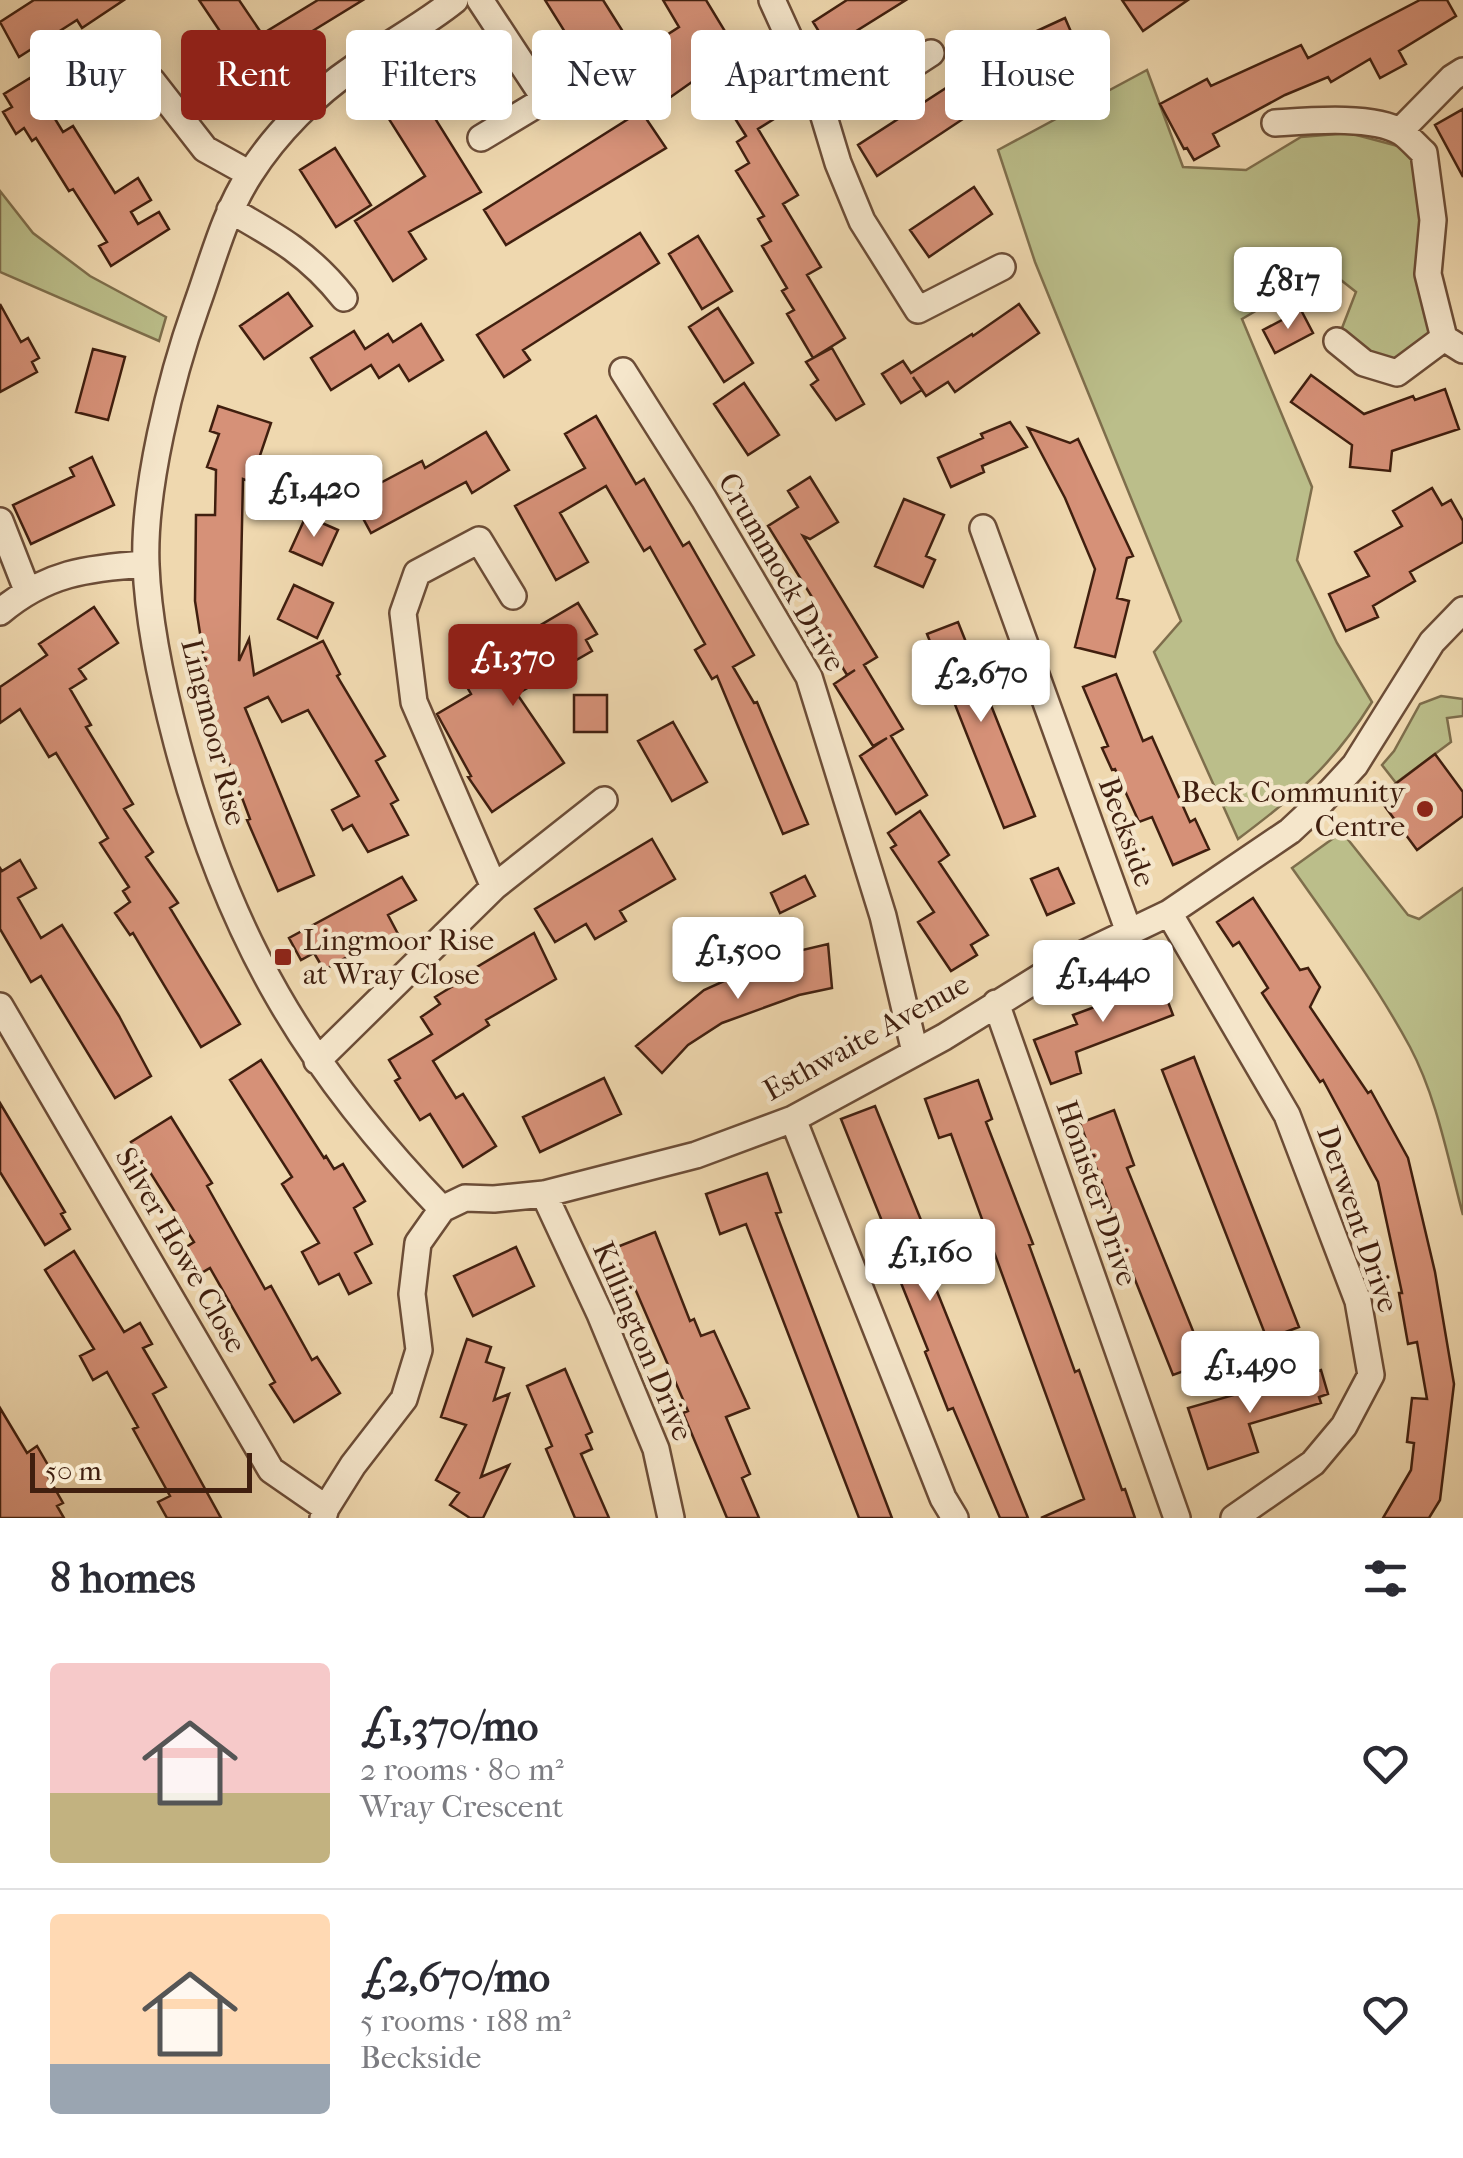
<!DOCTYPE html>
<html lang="en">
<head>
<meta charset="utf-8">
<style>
  body { margin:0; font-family:"IM FELL French Canon",serif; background:#f2f2f3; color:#2b2b33; height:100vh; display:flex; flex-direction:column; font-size:38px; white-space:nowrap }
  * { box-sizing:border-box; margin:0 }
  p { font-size:32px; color:#7c7c81 }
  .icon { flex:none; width:55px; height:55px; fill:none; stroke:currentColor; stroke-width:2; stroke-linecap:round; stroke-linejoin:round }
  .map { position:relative; height:1518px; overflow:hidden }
  .side { display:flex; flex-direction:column; background:#fff; flex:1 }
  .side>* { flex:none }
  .guide { position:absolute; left:30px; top:30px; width:1405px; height:90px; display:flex; gap:20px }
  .scale { position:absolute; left:30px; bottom:25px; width:222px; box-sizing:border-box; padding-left:10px; border:5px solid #401f0f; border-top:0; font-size:28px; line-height:35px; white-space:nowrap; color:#401f0f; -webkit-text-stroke:8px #f5e6cb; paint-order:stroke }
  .price { position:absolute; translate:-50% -85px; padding:0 22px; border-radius:10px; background:#fff; color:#222; font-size:32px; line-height:65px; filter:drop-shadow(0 2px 5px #0008) }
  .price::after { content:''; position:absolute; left:50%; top:60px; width:30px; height:22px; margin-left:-15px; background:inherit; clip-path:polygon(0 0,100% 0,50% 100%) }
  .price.current { background:#8f2418; color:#fff }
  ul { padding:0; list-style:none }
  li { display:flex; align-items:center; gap:30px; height:250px; padding:0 50px }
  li+li { border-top:2px solid #e1e1e2 }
  li span { display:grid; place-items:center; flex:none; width:280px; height:200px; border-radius:10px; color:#555 }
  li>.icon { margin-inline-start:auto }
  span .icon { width:120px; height:120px; fill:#fffc; stroke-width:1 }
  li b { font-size:42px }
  h2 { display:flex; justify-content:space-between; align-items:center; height:120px; padding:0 50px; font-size:42px }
  .tag { padding:0 35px; border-radius:10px; background:#fff; box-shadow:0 5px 25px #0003; font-size:35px; line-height:90px }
  .tag.current { background:#8f2418; color:#fff }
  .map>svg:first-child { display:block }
  .green { fill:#bbbe8a; stroke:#7e6e4c; stroke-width:2.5 }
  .building { fill:#d69178; stroke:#401f0f; stroke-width:2.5 }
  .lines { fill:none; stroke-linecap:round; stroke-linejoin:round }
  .minor-casing { stroke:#6c4d37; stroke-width:30 }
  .minor { stroke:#f5e6cb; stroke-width:25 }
  .poi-dot { fill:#8f2418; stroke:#f5e6cb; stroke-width:4 }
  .labels { text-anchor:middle; stroke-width:9; stroke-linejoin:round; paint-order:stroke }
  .street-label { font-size:30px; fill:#401f0f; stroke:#f5e6cb }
  .poi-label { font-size:30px; fill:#401f0f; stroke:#f5e6cb; text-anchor:end }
</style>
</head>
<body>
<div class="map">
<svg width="1463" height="1518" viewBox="0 0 1463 1518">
  <rect width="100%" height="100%" fill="#efd8af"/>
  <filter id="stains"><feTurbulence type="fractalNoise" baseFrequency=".002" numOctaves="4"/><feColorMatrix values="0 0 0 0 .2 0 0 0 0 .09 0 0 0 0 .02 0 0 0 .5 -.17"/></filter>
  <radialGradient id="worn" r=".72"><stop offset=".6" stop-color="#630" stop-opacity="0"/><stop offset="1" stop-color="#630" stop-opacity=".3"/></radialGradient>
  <path class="green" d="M 1147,70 L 1183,167 L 1246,170 L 1301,137 L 1349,133 L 1424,153 L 1444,338 L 1397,373 L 1337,341 L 1356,292 L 1327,269 L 1242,319 L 1312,487 L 1297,560 L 1337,643 L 1372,702 C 1332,766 1298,794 1238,839 L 1154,652 L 1181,621 L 1035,262 L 998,150 Z
    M 0,191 L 33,233 L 90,276 L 166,317 L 159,341 L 0,272 Z
    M 1441,696 L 1463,699 L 1463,716 L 1447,718 L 1451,742 L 1396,783 L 1382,765 L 1394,751 L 1420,704 Z
    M 1342,832 L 1408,915 L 1419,919 L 1463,888 L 1463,1215 C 1448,1159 1437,1098 1410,1047 C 1376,984 1333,926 1292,868 Z"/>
  <path class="building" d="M 34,0 L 124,0 L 82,28 L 77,20 L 19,57 L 0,22 Z
    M 199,0 L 239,0 L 262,34 L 318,0 L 363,0 L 275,54 L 285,68 L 241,98 L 222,69 L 238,58 Z
    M 545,0 L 603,0 L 637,54 L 679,27 L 663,0 L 706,0 L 777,117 L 758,129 L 798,195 L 783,204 L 821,267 L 807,275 L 845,338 L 813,358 L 787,314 L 794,310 L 782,291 L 787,288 L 762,246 L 771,241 L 758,219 L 764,216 L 736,171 L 749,163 L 737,142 L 746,136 L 706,72 L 648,113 L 605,47 L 583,61 Z
    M 847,0 L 906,0 L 829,48 L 813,22 Z
    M 1122,0 L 1188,0 L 1143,31 Z
    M 1420,0 L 1447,0 L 1456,16 L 1399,51 L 1406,64 L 1380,78 L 1370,59 L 1331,82 L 1328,77 L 1285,95 L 1213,134 L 1219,146 L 1194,160 L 1187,148 L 1184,149 L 1160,104 L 1207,79 L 1211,86 L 1301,45 L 1308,58 Z
    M 1065,18 L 1075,41 L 1104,80 L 1071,106 L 1040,69 L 1026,36 Z
    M 435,59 L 459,94 L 431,112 L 481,192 L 409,232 L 426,259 L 393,281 L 355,221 L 425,176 L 375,97 Z
    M 30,78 L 63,132 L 73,126 L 115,193 L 138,178 L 151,200 L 131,212 L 138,224 L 159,212 L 169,229 L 111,266 L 99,246 L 107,242 L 73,189 L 69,191 L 36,138 L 32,141 L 24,128 L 16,134 L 3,112 L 12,107 L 4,94 Z
    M 946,88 L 966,117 L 877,176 L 858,145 Z
    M 1463,109 L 1463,177 L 1435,125 Z
    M 641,111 L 666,148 L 506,245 L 484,210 Z
    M 335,148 L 371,205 L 336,227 L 300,170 Z
    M 974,187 L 992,214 L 929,257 L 910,230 Z
    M 640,233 L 659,263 L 523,350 L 530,360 L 504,377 L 477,335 Z
    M 698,236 L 732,291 L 702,309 L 669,254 Z
    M 288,293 L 312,326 L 264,359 L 240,326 Z
    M 0,304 L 21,342 L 28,338 L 39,358 L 32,362 L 37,372 L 0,392 Z
    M 1019,304 L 1039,333 L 955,392 L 948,382 L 926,396 L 913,377 L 922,390 L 901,403 L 882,374 L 903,361 L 911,373 L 972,334 L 973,336 Z
    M 718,308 L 753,363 L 724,382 L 689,327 Z
    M 1301,310 L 1313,333 L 1275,353 L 1263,330 Z
    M 421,324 L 443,360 L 409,381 L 399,365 L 379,378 L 371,365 L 331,390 L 311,358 L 354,331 L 365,349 L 388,334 L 393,342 Z
    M 832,348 L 864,404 L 836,420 L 811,385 L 818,380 L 806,362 Z
    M 93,349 L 125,357 L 108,420 L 76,412 Z
    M 1311,375 L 1364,414 L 1413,396 L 1415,400 L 1445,389 L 1459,429 L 1392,451 L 1390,471 L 1350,467 L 1352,445 L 1291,402 Z
    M 744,383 L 779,435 L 748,455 L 714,404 Z
    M 218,406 L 271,423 L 251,482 L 243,479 L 239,661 L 249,639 L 254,675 L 323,641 L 340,674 L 337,676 L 385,756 L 376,761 L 398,800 L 391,804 L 408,835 L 368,852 L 352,825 L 343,830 L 332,810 L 359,796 L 308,710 L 282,722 L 268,697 L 245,708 L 314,875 L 278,891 L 247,820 L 250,819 L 214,723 L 209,726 L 213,717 L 195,601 L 196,515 L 215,515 L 216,470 L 207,467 L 219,434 L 210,431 Z
    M 596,416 L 636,484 L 644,479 L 683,546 L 689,542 L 754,655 L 733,667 L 754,703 L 757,702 L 808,824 L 783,834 L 717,676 L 712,679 L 695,650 L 705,644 L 650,547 L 644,551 L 606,486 L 560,513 L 588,562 L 556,580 L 515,506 L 585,468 L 565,434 Z
    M 1010,422 L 1027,447 L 982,466 L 984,472 L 951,487 L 938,458 L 983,438 L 981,434 Z
    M 1028,428 L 1070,443 L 1078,439 L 1133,556 L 1127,558 L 1117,598 L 1129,601 L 1115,657 L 1075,647 L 1095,569 L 1065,498 Z
    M 486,432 L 509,470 L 472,493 L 466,482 L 371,533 L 352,498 L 422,461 L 425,468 Z
    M 92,457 L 114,505 L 31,544 L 13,505 L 74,476 L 70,468 Z
    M 810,477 L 838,522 L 810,539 L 803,536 L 877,657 L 864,665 L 903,729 L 891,736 L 927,795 L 896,814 L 860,756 L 887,738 L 873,746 L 834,684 L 855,670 L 847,675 L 811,615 L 820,610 L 768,526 L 798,507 L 788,491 Z
    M 1432,488 L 1442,505 L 1451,500 L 1463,521 L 1463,542 L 1410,572 L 1415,581 L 1373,606 L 1378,617 L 1346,631 L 1329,594 L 1369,576 L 1355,552 L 1402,526 L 1393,511 Z
    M 904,499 L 944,515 L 926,556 L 935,560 L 923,587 L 875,566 Z
    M 306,516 L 338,530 L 322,565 L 290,551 Z
    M 294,585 L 333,603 L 317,638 L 278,619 Z
    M 578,603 L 597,634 L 586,640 L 592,651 L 517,694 L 564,763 L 492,812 L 468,777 L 471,776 L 437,714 L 471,694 L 459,673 Z
    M 94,607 L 118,643 L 79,669 L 86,679 L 70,689 L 91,725 L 86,727 L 133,804 L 124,809 L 153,852 L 146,857 L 178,903 L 170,908 L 240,1024 L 201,1047 L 133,933 L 130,935 L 115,913 L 130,902 L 123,891 L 129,887 L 100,843 L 108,838 L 56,753 L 49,757 L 20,709 L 0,723 L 0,687 L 47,655 L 39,644 Z
    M 958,622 L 1035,816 L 1004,828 L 927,634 Z
    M 1116,674 L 1143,741 L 1152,737 L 1190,822 L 1195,819 L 1209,849 L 1173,865 L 1152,817 L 1139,822 L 1115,769 L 1112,770 L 1102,748 L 1108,746 L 1083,687 Z
    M 574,695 L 607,695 L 607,732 L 574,732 Z
    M 673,722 L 707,782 L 672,801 L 638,741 Z
    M 1435,754 L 1463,792 L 1463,816 L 1417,850 L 1378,797 Z
    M 920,811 L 949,855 L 939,862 L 988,935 L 971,945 L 977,955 L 951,971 L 918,922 L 934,912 L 891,848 L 896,845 L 888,833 Z
    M 652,839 L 675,879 L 620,911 L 626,921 L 595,939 L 586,924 L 555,942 L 535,909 Z
    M 20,860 L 36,888 L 18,898 L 41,938 L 62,925 L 119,1016 L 151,1076 L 115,1098 L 41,976 L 31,982 L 0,929 L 0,868 L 2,871 Z
    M 1058,868 L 1074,903 L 1047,915 L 1031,879 Z
    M 805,876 L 815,896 L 780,913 L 771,893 Z
    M 402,877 L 416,900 L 388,915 L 398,934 L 372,949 L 370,944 L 324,970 L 314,953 L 301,960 L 289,938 Z
    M 1253,898 L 1300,970 L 1308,968 L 1320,987 L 1310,1007 L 1368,1093 L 1371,1091 L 1408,1158 L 1435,1272 L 1454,1384 L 1440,1500 L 1429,1518 L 1383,1518 L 1411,1470 L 1414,1443 L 1407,1442 L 1412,1398 L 1427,1399 L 1417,1342 L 1408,1344 L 1399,1293 L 1402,1293 L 1378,1182 L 1323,1080 L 1320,1082 L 1262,993 L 1268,988 L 1239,942 L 1233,946 L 1217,922 Z
    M 534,933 L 556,979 L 486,1020 L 489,1025 L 433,1061 L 456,1098 L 463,1094 L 496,1146 L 463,1167 L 430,1114 L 420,1120 L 395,1081 L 400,1078 L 389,1060 L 432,1034 L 421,1017 L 440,1004 L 435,997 L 479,970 L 477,967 Z
    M 828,944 L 832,988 L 799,995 L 722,1023 L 688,1045 L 662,1073 L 636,1046 L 704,990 L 744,972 L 801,957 L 798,951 Z
    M 1157,973 L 1173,1015 L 1076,1052 L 1081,1073 L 1051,1084 L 1034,1040 L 1077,1024 L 1073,1015 L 1111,1001 L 1108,992 Z
    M 1194,1057 L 1299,1327 L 1267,1339 L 1162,1070 Z
    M 261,1060 L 324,1158 L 326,1156 L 334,1169 L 343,1164 L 365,1201 L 354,1208 L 372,1244 L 355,1253 L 371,1283 L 349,1294 L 339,1274 L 319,1284 L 302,1252 L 319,1243 L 282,1184 L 292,1177 L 230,1080 Z
    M 604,1078 L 621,1114 L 540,1152 L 523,1117 Z
    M 978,1080 L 992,1119 L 986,1122 L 1033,1244 L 1029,1245 L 1052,1308 L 1075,1372 L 1079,1370 L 1122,1490 L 1125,1489 L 1135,1518 L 1041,1518 L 1084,1499 L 951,1134 L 939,1138 L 925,1099 Z
    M 0,1103 L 65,1212 L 61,1214 L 70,1229 L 45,1245 L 0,1172 Z
    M 875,1106 L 927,1235 L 922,1237 L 926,1247 L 920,1249 L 1028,1518 L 1000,1518 L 953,1408 L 948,1410 L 925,1352 L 928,1350 L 897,1273 L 902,1271 L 841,1119 Z
    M 1114,1110 L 1134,1165 L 1127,1168 L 1206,1363 L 1173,1375 L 1108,1212 L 1112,1211 L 1080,1123 Z
    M 171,1117 L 212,1183 L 207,1186 L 265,1289 L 271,1286 L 312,1360 L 317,1357 L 340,1393 L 294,1422 L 270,1385 L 275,1382 L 210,1268 L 198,1275 L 183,1249 L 194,1242 L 131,1142 Z
    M 767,1173 L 781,1212 L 776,1213 L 892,1518 L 859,1518 L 746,1224 L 720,1234 L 706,1194 Z
    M 655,1232 L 690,1321 L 694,1319 L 701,1336 L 714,1331 L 749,1408 L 726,1417 L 750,1474 L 742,1478 L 759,1518 L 727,1518 L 683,1413 L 688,1411 L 617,1247 Z
    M 516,1247 L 534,1286 L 473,1316 L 454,1276 Z
    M 74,1251 L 124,1332 L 140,1323 L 152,1344 L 143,1348 L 166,1387 L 153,1394 L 221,1518 L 167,1518 L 158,1502 L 170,1496 L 133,1429 L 138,1427 L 107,1372 L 93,1380 L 80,1356 L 94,1349 L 45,1270 Z
    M 467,1339 L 491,1347 L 486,1362 L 504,1368 L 494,1400 L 509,1394 L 481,1477 L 509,1465 L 483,1518 L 470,1518 L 450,1505 L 459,1493 L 436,1480 L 466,1425 L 441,1417 Z
    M 565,1369 L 592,1432 L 586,1435 L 592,1449 L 581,1454 L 609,1518 L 575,1518 L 546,1449 L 552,1446 L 527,1386 Z
    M 1321,1370 L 1328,1394 L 1319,1397 L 1321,1403 L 1249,1424 L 1258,1452 L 1208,1469 L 1188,1408 Z
    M 0,1408 L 27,1453 L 37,1446 L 52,1472 L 47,1475 L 63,1503 L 57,1506 L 64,1518 L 0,1518 Z"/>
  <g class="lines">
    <defs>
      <path id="minor" d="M 480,0 L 545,99
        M 772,0 L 822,110 L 838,163 L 862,221 L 918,310 L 1002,267
        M 152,81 L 205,149 L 250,174
        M 822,110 L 868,94 L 931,53
        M 1275,123 C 1307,121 1373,115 1401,132 C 1409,137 1417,147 1424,153 L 1433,220 L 1428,274 L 1444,338 L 1463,350
        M 1400,131 L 1452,78 L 1463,71
        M 481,138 L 579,79
        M 230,210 C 278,237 310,255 344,298
        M 1337,341 L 1364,363 L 1397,373 L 1444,338
        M 623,371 L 704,499 L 809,677 L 883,916 L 915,1052
        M 0,521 L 27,590
        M 983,528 L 1129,932
        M 0,612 C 46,573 87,568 146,564
        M 494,887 L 604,800
        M 1169,913 L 1287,1115 L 1358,1301 L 1371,1375 L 1344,1426 L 1313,1463 L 1234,1518
        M 996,1003 L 1177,1518
        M 0,1006 L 271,1470 L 326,1508
        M 317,1061 L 494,887 L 414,702 L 403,613 L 417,573 L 479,540 L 513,596
        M 793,1119 L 943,1498 L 955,1518
        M 544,1194 L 600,1314 L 656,1449 L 671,1518
        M 442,1209 C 304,1066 228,935 177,743 C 163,690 148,619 146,565 C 143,490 171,377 196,307 C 212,263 224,214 250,174 C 276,133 315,94 355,67 C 388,44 424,25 455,0
        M 323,1518 L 326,1508 L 353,1465 L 404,1399 L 419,1350 L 412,1294 L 418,1243 L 442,1209 L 465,1198 L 494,1199 L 544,1194 L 696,1155 L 793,1119 L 944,1037 L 1058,966 L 1169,913 L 1290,831 L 1321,802 L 1355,765 L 1432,642 L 1463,610"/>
    </defs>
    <use href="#minor" class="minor-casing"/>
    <use href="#minor" class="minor"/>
  </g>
  <g class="poi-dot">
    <circle cx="1425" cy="809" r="10"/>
    <rect x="273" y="947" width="20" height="20" rx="5"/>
  </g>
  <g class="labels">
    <g class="street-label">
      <text transform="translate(782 572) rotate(60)" y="10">Crummock Drive</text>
      <text transform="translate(214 732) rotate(76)" y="10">Lingmoor Rise</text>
      <text transform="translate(1127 832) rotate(70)" y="10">Beckside</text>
      <text transform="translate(866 1037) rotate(-29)" y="10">Esthwaite Avenue</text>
      <text transform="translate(1097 1193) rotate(71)" y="10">Honister Drive</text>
      <text transform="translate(1358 1219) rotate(71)" y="10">Derwent Drive</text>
      <text transform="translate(181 1250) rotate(60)" y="10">Silver Howe Close</text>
      <text transform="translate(643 1341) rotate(67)" y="10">Killington Drive</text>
    </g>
    <g class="poi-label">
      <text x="1405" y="802">Beck Community<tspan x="1405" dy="34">Centre</tspan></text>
      <text x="303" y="950" text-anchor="start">Lingmoor Rise<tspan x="303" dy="34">at Wray Close</tspan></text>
    </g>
  </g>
  <rect width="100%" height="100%" filter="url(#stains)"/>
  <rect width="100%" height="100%" fill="url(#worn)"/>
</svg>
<div class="scale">50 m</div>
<b class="price" style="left:1288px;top:332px">£817</b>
<b class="price" style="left:314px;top:540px">£1,420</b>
<b class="price current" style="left:513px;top:709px">£1,370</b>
<b class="price" style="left:981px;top:725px">£2,670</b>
<b class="price" style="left:738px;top:1002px">£1,500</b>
<b class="price" style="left:1103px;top:1025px">£1,440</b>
<b class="price" style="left:930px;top:1304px">£1,160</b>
<b class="price" style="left:1250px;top:1416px">£1,490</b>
<div class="guide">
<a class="tag">Buy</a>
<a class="tag current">Rent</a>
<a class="tag">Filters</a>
<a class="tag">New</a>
<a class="tag">Apartment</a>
<a class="tag">House</a>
</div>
</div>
<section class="side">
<h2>8 homes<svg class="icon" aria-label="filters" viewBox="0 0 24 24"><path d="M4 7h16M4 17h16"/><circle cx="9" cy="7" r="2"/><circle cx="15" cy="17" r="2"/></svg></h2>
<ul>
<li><span style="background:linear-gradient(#f6c9c9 65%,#c2b280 0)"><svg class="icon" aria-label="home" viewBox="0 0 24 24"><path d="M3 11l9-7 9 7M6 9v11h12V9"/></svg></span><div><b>£1,370/mo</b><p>2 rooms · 80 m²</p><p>Wray Crescent</p></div><svg class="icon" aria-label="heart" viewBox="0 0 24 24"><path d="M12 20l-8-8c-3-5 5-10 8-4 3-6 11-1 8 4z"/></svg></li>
<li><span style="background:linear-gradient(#ffd9b3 75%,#9aa5b1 0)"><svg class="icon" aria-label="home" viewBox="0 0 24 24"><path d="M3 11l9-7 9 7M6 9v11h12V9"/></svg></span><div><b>£2,670/mo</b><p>5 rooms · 188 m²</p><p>Beckside</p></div><svg class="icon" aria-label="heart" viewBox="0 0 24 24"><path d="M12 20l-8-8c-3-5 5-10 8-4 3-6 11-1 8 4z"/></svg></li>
</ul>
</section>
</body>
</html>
